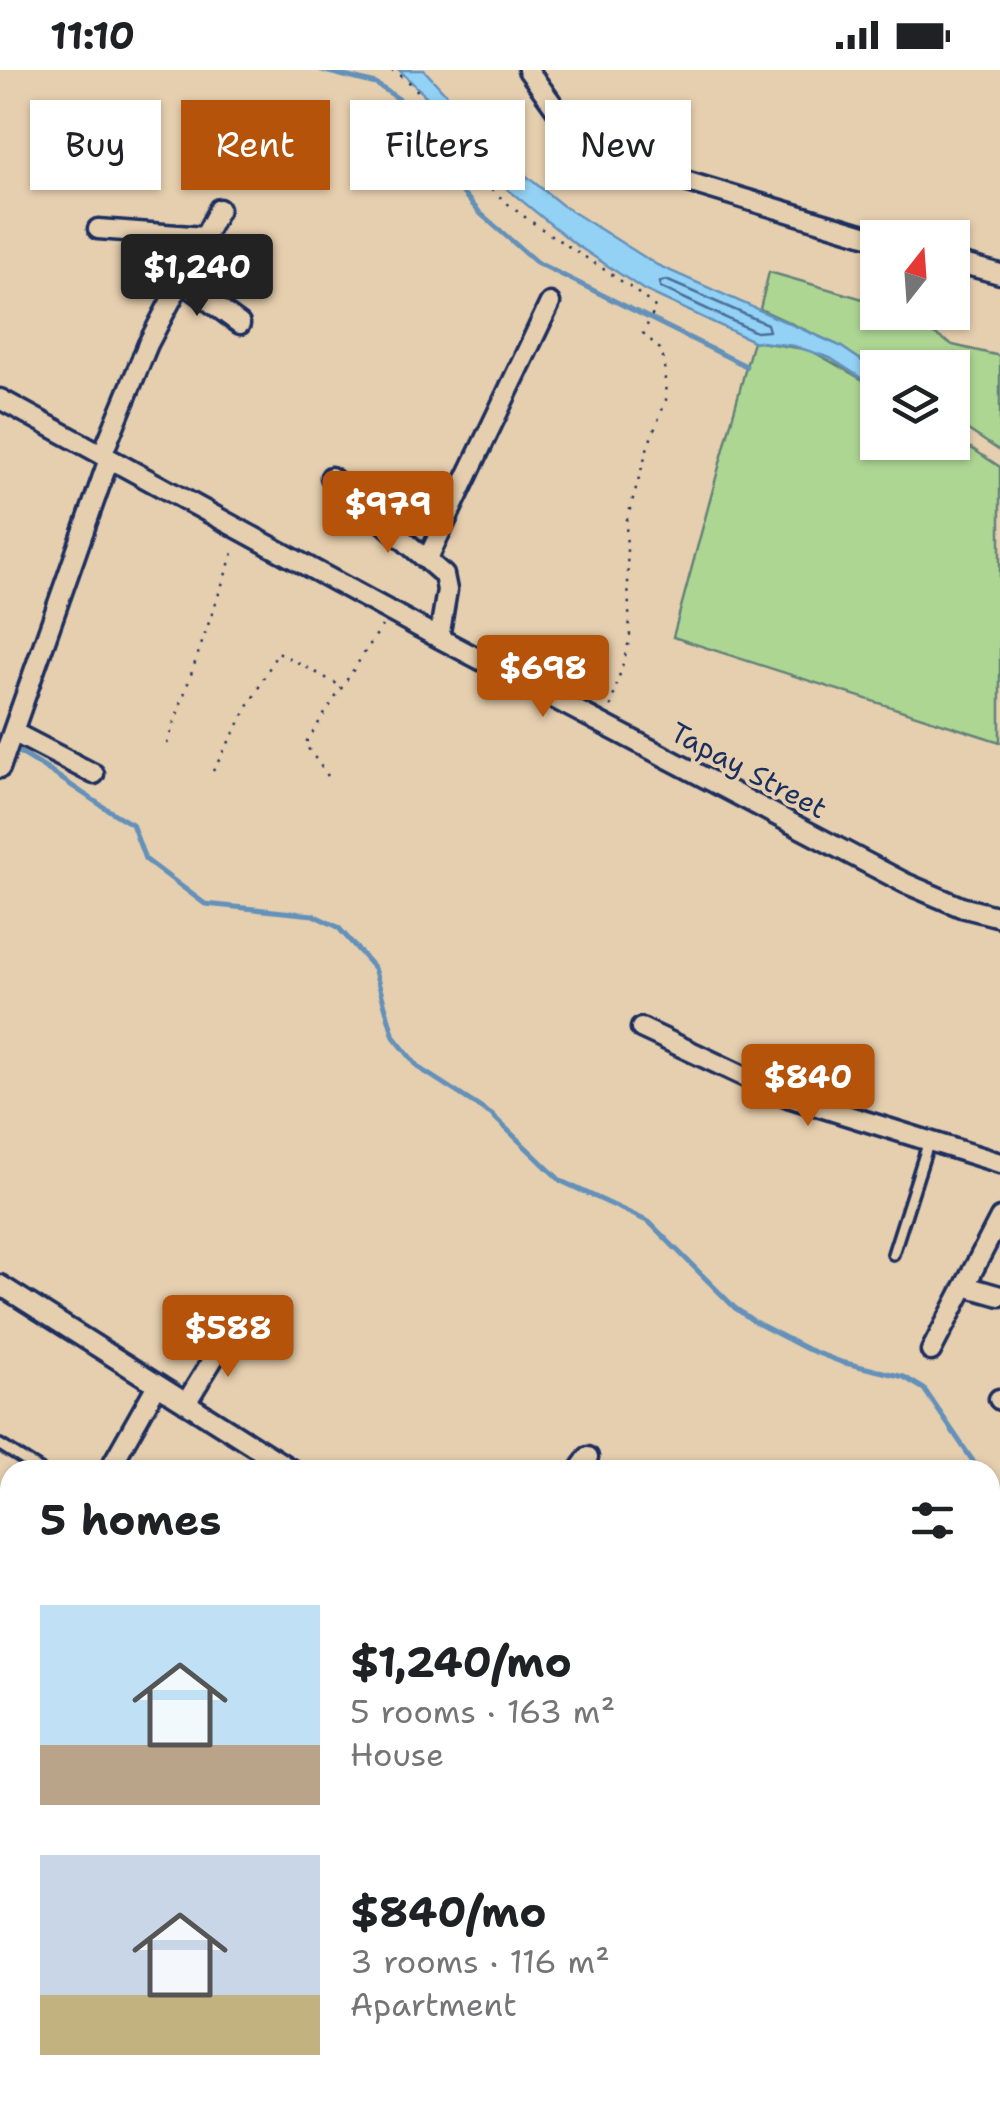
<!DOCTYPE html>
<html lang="en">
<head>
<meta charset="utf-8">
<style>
  body { margin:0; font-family:"Shantell Sans",sans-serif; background:#f2f2f2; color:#202124; height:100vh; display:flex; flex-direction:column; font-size:38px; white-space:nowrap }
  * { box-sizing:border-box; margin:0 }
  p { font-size:32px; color:#757577 }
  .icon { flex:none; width:55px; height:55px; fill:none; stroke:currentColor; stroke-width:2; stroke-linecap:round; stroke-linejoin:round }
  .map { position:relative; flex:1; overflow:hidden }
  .panel { position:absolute; left:0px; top:1390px; width:1000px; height:642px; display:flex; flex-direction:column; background:#fff; border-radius:30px 30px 0 0; box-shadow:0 2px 8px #0004 }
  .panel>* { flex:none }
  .banner { position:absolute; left:30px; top:30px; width:940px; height:90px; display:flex; gap:20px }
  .needle { width:65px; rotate:17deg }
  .tools { position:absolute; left:860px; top:150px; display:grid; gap:20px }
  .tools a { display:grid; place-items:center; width:110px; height:110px; border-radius:0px; background:#fff; box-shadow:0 2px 8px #0004; font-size:50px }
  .price { position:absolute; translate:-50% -85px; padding:0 22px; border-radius:10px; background:#b45309; color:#fff; font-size:32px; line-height:65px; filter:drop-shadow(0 2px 5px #0008) }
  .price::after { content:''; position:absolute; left:50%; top:60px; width:30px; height:22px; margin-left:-15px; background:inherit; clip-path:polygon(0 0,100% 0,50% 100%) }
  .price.current { background:#222; color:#fff }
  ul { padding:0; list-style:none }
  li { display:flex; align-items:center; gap:30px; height:250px; padding:0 40px }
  li span { display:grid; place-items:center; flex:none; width:280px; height:200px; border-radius:0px; color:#555 }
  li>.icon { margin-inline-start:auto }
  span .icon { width:120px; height:120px; fill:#fffc; stroke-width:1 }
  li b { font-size:42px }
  h2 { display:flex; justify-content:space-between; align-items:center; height:120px; padding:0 40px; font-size:42px }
  .pill { padding:0 35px; border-radius:0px; background:#fff; box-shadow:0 2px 8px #0004; font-size:35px; line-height:90px }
  .pill.current { background:#b45309; color:#fff }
  .status { display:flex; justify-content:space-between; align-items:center; height:70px; padding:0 50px; background:#fff; direction:ltr }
  .status svg { height:28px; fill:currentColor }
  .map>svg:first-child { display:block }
  .green { fill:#aed693; stroke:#648278; stroke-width:2.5 }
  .water { fill:#94d2f5; stroke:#6491b9; stroke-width:2.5 }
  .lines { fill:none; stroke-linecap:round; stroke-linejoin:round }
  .shore { stroke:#4b709a; stroke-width:2.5 }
  .stream { stroke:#6491b9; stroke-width:5 }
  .lane-casing { stroke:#1b2f5e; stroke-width:16 }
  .street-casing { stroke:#1b2f5e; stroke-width:25 }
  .secondary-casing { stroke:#1b2f5e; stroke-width:32 }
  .path { stroke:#1b2f5e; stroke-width:2.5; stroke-dasharray:2.5 8; stroke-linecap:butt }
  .lane { stroke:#e6cfaf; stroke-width:9 }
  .street { stroke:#e6cfaf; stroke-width:18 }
  .secondary { stroke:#e6cfaf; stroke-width:25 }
  .labels { text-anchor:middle; stroke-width:8; stroke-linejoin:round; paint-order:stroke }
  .street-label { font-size:28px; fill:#1b2f5e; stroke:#e6cfaf }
</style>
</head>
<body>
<div class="status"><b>11:10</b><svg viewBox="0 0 49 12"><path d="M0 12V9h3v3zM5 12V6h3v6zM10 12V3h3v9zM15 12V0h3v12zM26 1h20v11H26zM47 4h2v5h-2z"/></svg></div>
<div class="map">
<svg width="1000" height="2031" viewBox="0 0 1000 2031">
  <rect width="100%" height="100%" fill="#e6cfaf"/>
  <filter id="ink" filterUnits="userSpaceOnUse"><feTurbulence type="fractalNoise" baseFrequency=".01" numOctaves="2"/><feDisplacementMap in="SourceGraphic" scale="20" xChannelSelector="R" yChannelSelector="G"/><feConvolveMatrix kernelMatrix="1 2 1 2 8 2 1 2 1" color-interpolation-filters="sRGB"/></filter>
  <g filter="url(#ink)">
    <path class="green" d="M 769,202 L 877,233 L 878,242 L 897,243 L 953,275 L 1000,286 L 1000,381 L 953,350 L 952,298 L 878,298 L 877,301 L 840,276 L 760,239 Z
      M 753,271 L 810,280 L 877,318 L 878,372 L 952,372 L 953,366 L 1000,397 L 1000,672 L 673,567 Z"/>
    <path class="water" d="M 399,0 L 424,0 L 503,87 L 562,135 L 657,195 L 840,276 L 877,301 L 877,318 L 830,288 L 794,276 L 753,271 L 644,220 L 575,174 L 489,104 L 426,26 Z"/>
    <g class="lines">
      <path class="shore" d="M 666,210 L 767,254 L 769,261 L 756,262 L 660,217 L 660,212 Z"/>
      <path class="stream" d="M 321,0 L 376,14 L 402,31 L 420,57 L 442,99 L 481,144 L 536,192 L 746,296
        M 13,679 C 55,701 90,731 132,754 L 145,789 L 205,834 L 313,845 L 338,857 L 374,898 L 394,967 L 419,998 L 492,1045 L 561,1111 L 649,1152 L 735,1238 L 755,1252 L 807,1279 L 841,1292 L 904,1307 L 924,1319 L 979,1400
        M 990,1424 L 1000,1449
        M 0,1830 L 10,1828
        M 686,2022 L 690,2031"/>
      <defs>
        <path id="lane" d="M 893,1184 L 929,1071
          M 0,1375 L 40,1400
          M 45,2031 L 47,2022
          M 109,2031 L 111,2022"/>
        <path id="street" d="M 528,0 L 574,64 L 602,86 L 878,169
          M 98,159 L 204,167
          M 952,191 L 1000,204
          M 180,210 L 240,254
          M 0,329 L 439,568 L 905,813 L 961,837 L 1000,847
          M 102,385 L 148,274 L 219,139
          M 331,407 L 444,505 L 447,520 L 439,568
          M 428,488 L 550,233
          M 13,662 L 94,704
          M 0,698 L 109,389
          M 641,958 L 788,1027 L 1000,1093
          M 0,1215 L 292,1400
          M 965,1216 L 1000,1226
          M 931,1281 L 1000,1148
          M 999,1329 L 1000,1330
          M 186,1333 L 229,1263
          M 109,1400 L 157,1315
          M 579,1400 L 588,1387
          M 0,1498 L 10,1481
          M 994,1585 L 1000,1589
          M 0,1705 L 10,1703
          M 990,1833 L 1000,1839
          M 253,2031 L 257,2022"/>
        <path id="secondary" d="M 991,2031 L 1000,2003"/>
      </defs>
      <use href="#lane" class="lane-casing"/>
      <use href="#street" class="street-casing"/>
      <use href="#secondary" class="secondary-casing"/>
      <path class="path" d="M 391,0 C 428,17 454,80 483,111 C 534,163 602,191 656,238 L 643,263 L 660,279 L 664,291 L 666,330 L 648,376 L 626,453 L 630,568 L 610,639
        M 167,674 L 235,477
        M 213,701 L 278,582 L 341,616
        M 328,706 L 305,674 L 382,556"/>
      <use href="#lane" class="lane"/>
      <use href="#street" class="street"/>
      <use href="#secondary" class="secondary"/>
    </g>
  </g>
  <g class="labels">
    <g class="street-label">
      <text transform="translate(749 700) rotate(28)" y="10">Tapay Street</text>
    </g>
  </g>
</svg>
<div class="tools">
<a><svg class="needle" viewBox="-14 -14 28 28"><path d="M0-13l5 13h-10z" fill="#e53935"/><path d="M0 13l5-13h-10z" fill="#757577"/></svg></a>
<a><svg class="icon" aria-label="layers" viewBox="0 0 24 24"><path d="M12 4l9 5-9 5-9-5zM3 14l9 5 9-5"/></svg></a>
</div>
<b class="price current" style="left:197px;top:249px">$1,240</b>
<b class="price" style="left:388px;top:486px">$979</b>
<b class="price" style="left:543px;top:650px">$698</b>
<b class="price" style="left:808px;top:1059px">$840</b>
<b class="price" style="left:228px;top:1310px">$588</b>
<div class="banner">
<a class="pill">Buy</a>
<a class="pill current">Rent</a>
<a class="pill">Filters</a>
<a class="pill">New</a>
</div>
<section class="panel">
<h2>5 homes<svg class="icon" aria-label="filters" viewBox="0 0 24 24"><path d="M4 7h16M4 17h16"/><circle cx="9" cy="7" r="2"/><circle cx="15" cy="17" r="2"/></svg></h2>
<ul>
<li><span style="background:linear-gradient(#bfe0f5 70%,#b9a48a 0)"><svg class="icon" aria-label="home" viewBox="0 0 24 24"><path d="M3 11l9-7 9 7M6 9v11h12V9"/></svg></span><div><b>$1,240/mo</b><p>5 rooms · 163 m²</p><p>House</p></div></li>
<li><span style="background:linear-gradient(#c9d6e8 70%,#c2b280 0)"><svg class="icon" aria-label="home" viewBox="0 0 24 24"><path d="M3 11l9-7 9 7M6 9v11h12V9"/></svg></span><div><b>$840/mo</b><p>3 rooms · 116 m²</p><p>Apartment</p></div></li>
</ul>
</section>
</div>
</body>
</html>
